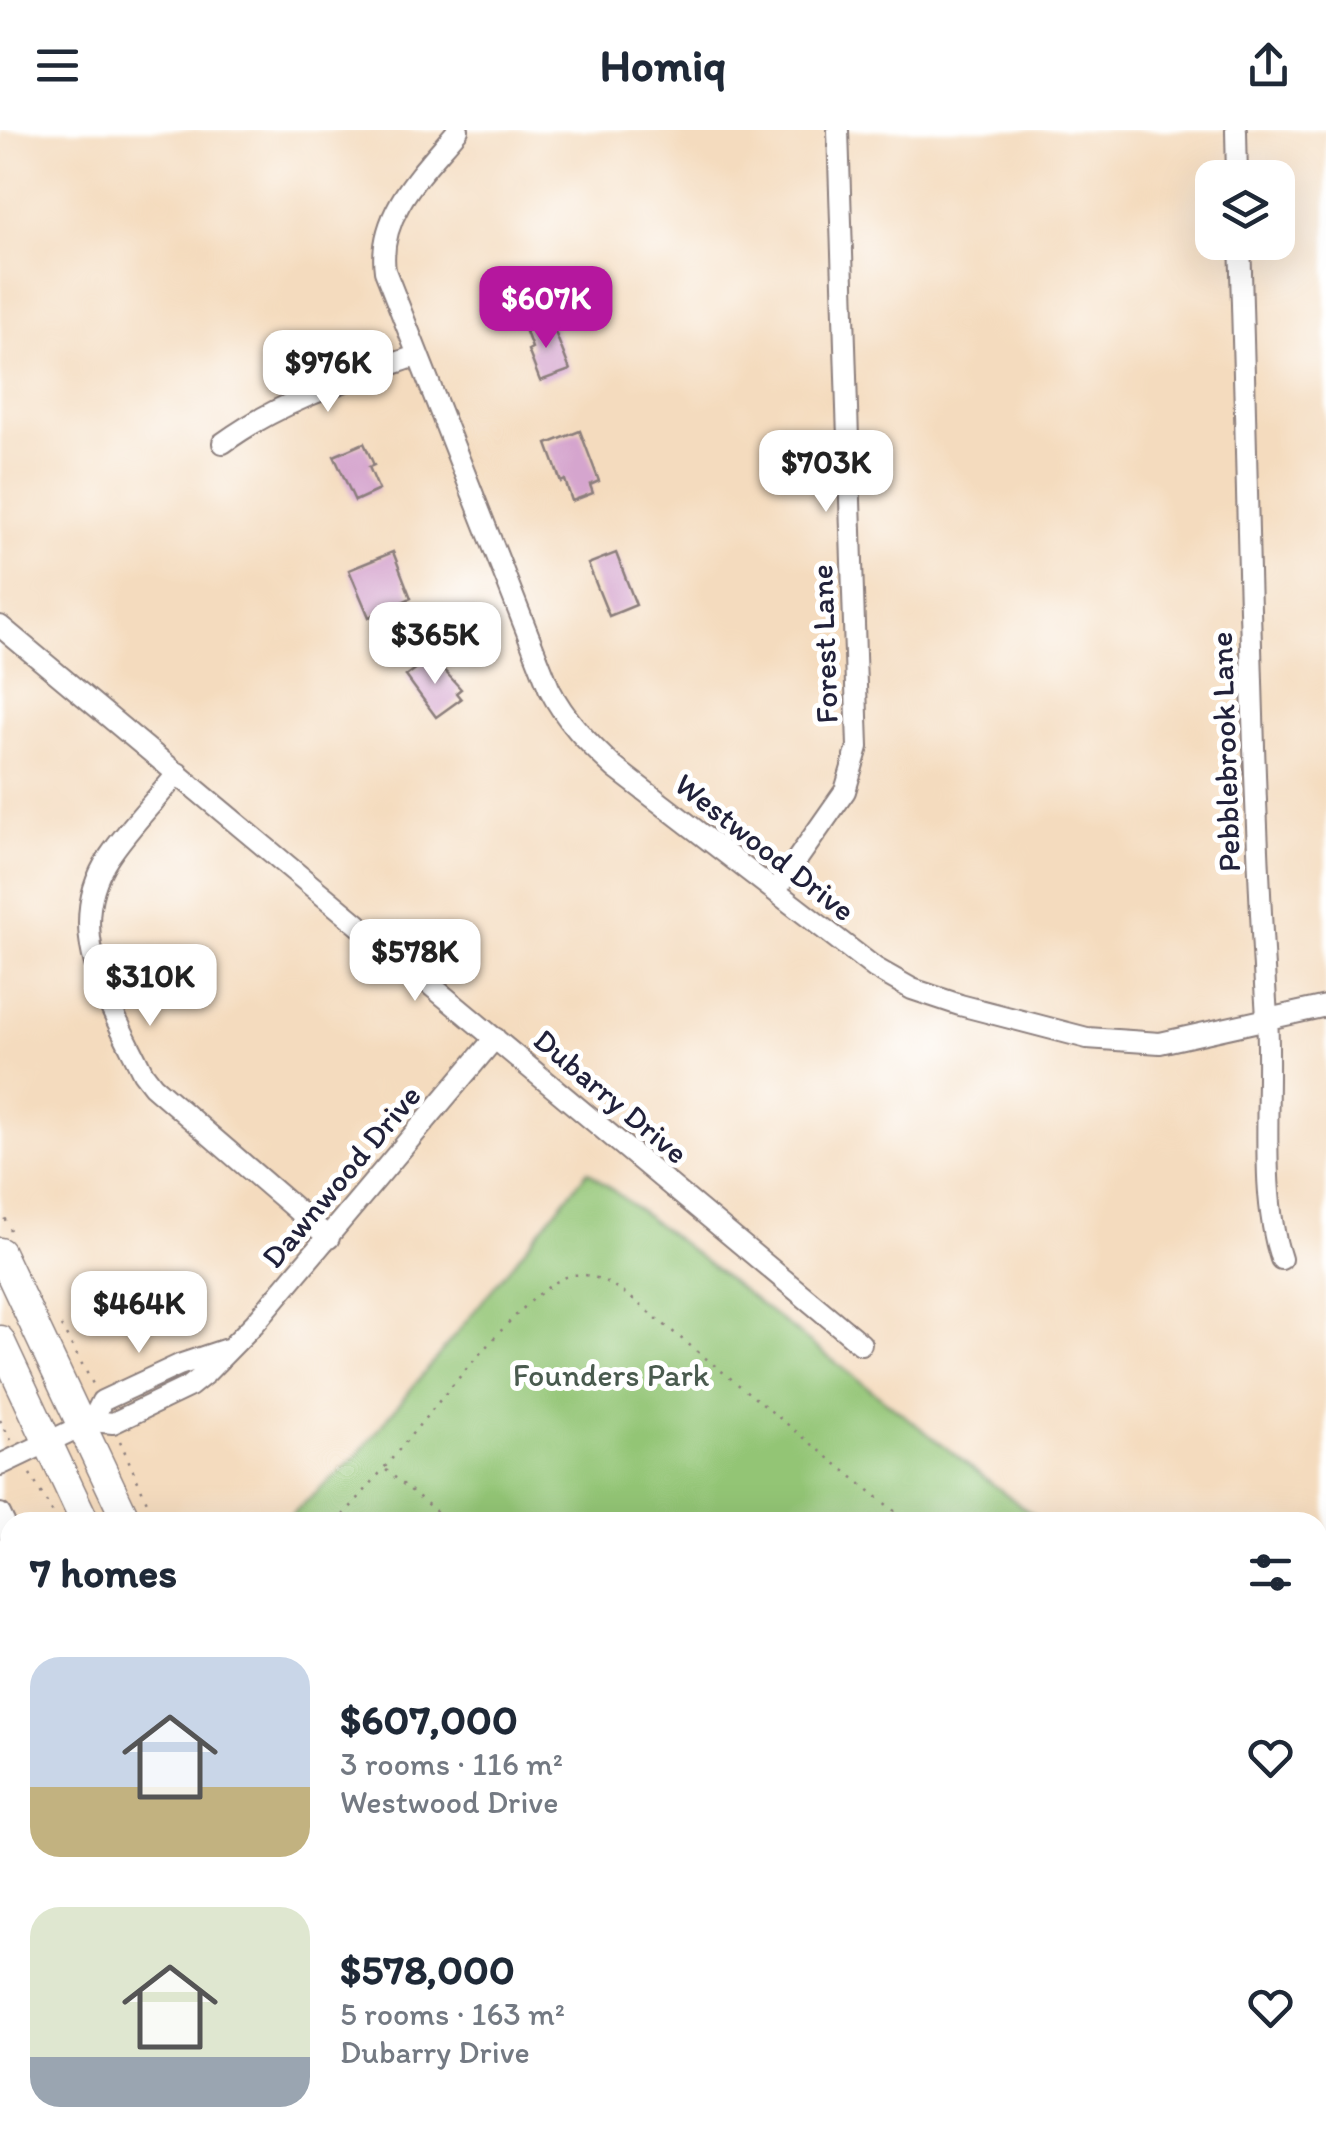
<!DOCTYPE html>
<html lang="en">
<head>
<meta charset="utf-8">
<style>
  body { margin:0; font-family:Itim,sans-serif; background:#f6f6f7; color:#1f2937; height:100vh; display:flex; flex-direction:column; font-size:38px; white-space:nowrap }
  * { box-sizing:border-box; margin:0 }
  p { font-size:32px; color:#747a83 }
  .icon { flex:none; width:55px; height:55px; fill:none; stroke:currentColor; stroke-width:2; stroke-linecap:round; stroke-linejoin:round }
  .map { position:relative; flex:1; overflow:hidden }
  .sheet { position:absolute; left:0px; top:1382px; width:1328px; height:642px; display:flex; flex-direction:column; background:#fff; border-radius:30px 30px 0 0; box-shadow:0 10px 40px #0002 }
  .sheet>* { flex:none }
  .controls { position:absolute; left:1195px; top:30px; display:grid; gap:20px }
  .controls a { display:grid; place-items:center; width:100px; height:100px; border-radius:20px; background:#fff; box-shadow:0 10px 40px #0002; font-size:50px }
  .price { position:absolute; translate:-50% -85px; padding:0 22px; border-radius:20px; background:#fff; color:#222; font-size:32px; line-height:65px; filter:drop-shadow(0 2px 5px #0008) }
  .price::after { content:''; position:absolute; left:50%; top:60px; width:30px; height:22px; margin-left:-15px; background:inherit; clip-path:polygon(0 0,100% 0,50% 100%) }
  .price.on { background:#b5179e; color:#fff }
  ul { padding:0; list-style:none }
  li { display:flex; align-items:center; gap:30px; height:250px; padding:0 30px }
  li span { display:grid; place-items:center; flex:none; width:280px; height:200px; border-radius:30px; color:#555 }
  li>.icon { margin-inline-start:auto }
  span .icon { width:120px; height:120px; fill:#fffc; stroke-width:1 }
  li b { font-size:42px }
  h2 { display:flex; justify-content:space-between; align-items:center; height:120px; padding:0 30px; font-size:42px }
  header { display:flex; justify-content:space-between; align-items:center; height:130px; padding:0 30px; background:#fff; font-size:45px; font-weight:800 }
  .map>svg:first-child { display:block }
  .green { fill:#93c575; stroke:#5a7458; stroke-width:2.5 }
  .water { fill:#5bbdd9; stroke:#3e708a; stroke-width:2.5 }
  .building { fill:#d5a5ce }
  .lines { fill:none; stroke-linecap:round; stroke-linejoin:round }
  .lane-casing { stroke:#8b7e7c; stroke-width:14 }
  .street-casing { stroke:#8b7e7c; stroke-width:24 }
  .secondary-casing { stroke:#8b7e7c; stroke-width:31 }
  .path { stroke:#8b7e7c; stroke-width:2.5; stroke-dasharray:2.5 8; stroke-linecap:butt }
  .lane { stroke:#fff; stroke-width:10 }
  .street { stroke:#fff; stroke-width:20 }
  .secondary { stroke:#fff; stroke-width:28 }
  .labels { text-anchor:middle; stroke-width:10; stroke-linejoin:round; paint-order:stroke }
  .street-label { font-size:32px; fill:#22223b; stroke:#fff }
  .park-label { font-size:32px; fill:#4a5b4f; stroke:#fff }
</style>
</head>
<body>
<header><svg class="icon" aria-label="menu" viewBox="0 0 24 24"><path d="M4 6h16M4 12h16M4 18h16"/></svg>Homiq<svg class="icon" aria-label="share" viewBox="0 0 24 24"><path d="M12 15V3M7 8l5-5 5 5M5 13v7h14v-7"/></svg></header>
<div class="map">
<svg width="1326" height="2024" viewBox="0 0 1326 2024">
  <rect width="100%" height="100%" fill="#fff"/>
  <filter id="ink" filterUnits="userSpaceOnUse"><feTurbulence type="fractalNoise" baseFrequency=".01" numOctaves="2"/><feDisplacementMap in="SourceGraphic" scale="20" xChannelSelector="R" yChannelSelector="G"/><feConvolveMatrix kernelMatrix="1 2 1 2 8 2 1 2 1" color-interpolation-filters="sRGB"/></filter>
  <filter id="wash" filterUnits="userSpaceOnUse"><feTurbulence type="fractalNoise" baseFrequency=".0048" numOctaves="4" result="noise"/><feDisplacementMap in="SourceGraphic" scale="40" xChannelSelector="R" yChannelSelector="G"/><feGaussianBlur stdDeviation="2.25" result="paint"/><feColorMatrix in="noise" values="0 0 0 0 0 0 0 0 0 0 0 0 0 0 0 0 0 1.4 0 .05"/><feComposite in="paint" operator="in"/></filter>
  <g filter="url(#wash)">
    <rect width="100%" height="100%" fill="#f4dbbe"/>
    <path class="green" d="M 588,1041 L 1042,1392 L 283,1392 L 356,1327 Z
      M 1318,1630 L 1326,1637 L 1326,2024 L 518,2024 L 511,2015 L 1318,2015 Z"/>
    <path class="water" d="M 0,1462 L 10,1481 L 10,1566 L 3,1574 L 2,1592 L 10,1611 L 10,1728 L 0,1745 Z
      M 0,1901 L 10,1909 L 10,2015 L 45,2015 L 34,2024 L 0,2024 Z
      M 882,2015 L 1281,2015 L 1295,2024 L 881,2024 Z"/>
    <g id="blocks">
      <path class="building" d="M 550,189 L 570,240 L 540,251 L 528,220 L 532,218 L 525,199 Z
        M 580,301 L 599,351 L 590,355 L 593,363 L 572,371 L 565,350 L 561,352 L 547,314 Z
        M 364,313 L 374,335 L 369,337 L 379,360 L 355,371 L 334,326 Z
        M 393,422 L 411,468 L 369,487 L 349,440 Z
        M 616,423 L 636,475 L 609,486 L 588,434 Z
        M 432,527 L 461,559 L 456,563 L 461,569 L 436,587 L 406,546 Z"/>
    </g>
  </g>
  <g filter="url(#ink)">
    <use href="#blocks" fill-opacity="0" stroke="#8b7e7c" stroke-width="2.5"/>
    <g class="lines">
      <defs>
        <path id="lane" d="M 1318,1662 L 1326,1669"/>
        <path id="street" d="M 458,0 C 424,41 377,83 385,141 L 549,558 C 565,590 588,613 615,638 L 875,838 L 912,859 L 960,875 L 1087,908 L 1160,913 L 1326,876
          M 1236,0 L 1237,48
          M 1240,112 C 1249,371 1250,629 1267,887 C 1272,962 1258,1059 1281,1129
          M 223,313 C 280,271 350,249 416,226
          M 0,496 L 861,1214
          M 178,643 C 155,671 129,697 109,727 C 61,799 110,875 143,943 L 153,956 L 329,1108
          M 775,761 L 845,661 L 858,617 L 838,0
          M 92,1291 L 102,1271 L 179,1235 L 227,1219
          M 0,1335 L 92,1291 L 113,1293 L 190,1256 L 205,1244 L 255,1193 L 495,908
          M 0,1384 L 10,1405
          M 276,2015 L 282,2024"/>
        <path id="secondary" d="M 0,1122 L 127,1392
          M 0,1210 L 85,1392
          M 421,2015 L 428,2024
          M 469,2015 L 476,2024"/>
      </defs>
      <use href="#lane" class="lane-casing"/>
      <use href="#street" class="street-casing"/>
      <use href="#secondary" class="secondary-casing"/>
      <path class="path" d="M 0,1079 L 10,1100
        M 61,1196 L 93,1254
        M 0,1290 L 11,1310
        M 120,1311 L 156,1392
        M 386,1340 L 449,1392
        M 30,1344 L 58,1392
        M 336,1392 C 385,1346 521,1153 573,1145 C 596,1142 618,1158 635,1171 L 908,1392
        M 1318,1768 L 1326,1773
        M 1318,1921 L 1326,1927
        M 384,2015 L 391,2024
        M 505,2015 L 512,2024
        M 689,2015 L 694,2024
        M 822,2024 L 824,2015"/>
      <use href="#lane" class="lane"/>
      <use href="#street" class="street"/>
      <use href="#secondary" class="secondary"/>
    </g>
  </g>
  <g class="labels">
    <g class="street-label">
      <text transform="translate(824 514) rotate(-92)" y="11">Forest Lane</text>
      <text transform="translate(1225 622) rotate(-92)" y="11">Pebblebrook Lane</text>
      <text transform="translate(765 717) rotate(38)" y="11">Westwood Drive</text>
      <text transform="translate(611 966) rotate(40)" y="11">Dubarry Drive</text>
      <text transform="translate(341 1046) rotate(-50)" y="11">Dawnwood Drive</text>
    </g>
    <g class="park-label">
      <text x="611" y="1256">Founders Park</text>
    </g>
  </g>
</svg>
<div class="controls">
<a><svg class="icon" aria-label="layers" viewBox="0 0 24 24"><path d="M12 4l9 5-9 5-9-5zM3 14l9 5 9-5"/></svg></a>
</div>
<b class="price on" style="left:546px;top:221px">$607K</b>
<b class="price" style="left:328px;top:285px">$976K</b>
<b class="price" style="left:826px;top:385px">$703K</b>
<b class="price" style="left:435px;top:557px">$365K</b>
<b class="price" style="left:415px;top:874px">$578K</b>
<b class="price" style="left:150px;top:899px">$310K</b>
<b class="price" style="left:139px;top:1226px">$464K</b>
<section class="sheet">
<h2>7 homes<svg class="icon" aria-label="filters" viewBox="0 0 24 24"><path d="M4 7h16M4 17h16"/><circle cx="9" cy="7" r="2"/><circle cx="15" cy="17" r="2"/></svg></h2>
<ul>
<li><span style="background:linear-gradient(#c9d6e8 65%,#c2b280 0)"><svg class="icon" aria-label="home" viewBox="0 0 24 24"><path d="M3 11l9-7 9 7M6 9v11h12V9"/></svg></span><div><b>$607,000</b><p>3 rooms · 116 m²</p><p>Westwood Drive</p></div><svg class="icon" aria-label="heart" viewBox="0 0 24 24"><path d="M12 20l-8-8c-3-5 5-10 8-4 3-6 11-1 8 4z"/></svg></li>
<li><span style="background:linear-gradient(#dfe7d0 75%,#9aa5b1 0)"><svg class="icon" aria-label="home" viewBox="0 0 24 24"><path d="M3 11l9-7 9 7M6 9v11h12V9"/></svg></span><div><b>$578,000</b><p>5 rooms · 163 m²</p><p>Dubarry Drive</p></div><svg class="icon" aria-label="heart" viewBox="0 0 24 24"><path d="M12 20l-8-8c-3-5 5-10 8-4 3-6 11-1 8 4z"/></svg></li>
</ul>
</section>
</div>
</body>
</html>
